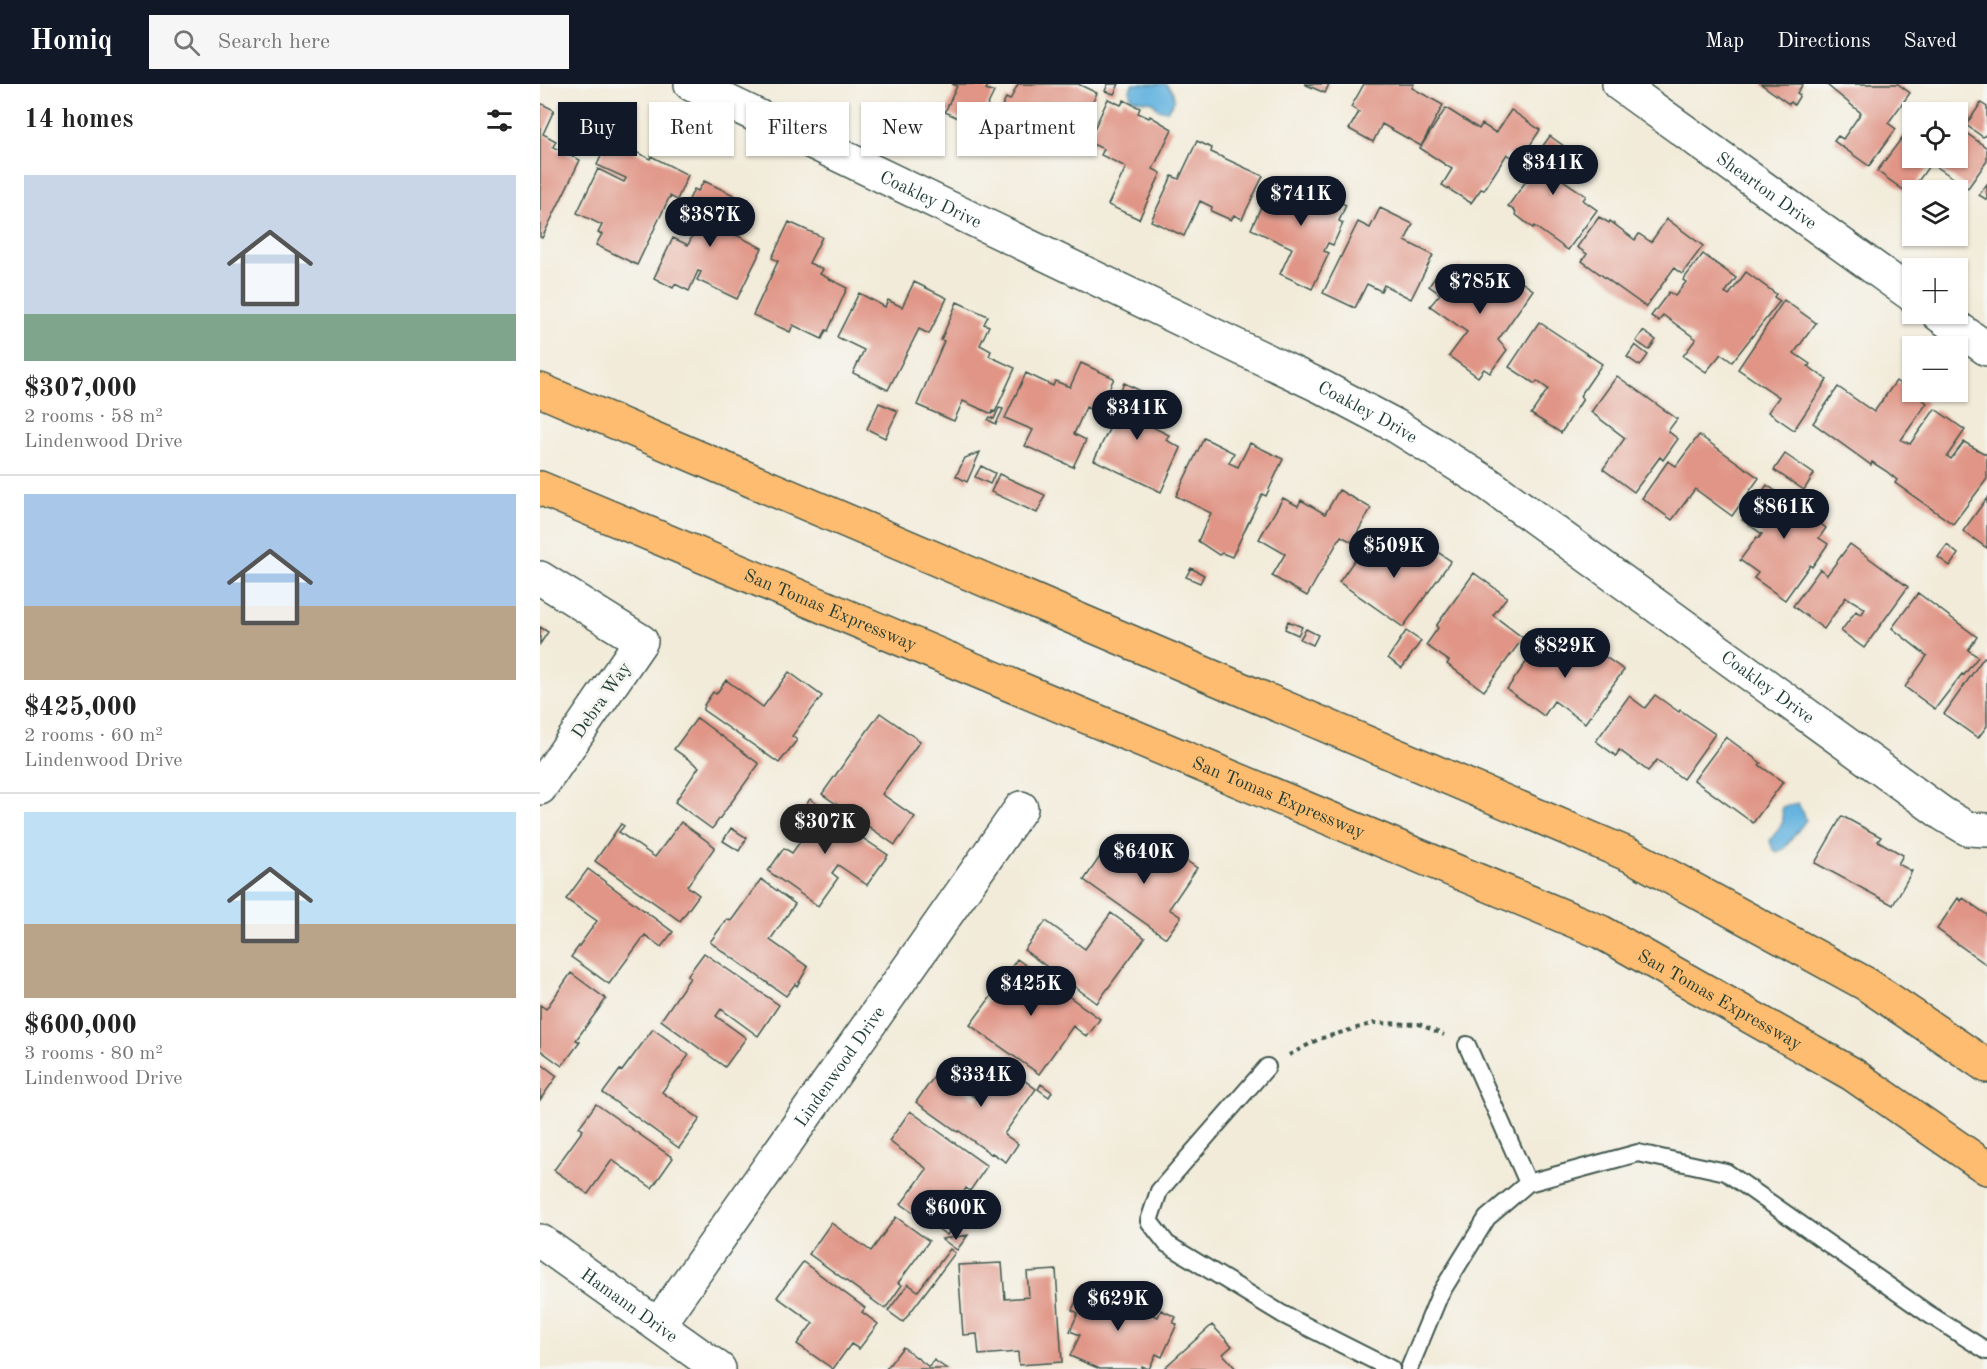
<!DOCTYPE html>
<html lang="en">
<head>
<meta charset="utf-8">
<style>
  body { margin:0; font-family:"Old Standard TT",serif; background:#f6f6f6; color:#222; height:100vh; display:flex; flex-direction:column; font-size:22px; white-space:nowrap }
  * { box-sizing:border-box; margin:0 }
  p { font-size:20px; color:#767676 }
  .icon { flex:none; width:33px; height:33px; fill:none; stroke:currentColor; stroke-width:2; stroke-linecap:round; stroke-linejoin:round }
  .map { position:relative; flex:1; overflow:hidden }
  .panel { display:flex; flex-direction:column; background:#fff; width:540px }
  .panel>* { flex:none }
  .top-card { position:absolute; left:18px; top:18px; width:570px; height:54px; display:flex; gap:12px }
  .controls { position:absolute; left:1362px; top:18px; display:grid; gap:12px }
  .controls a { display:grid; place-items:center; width:66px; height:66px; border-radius:0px; background:#fff; box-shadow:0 2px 4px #0004; font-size:30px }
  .price { position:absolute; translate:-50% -51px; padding:0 14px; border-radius:21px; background:#111827; color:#fff; font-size:20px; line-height:39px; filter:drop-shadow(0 2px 3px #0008) }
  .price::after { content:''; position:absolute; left:50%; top:36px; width:18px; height:14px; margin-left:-9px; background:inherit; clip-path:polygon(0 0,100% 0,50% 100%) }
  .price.active { background:#222; color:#fff }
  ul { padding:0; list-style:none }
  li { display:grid; align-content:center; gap:12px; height:318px; padding:0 24px }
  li+li { border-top:2px solid #e0e0e0 }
  li span { display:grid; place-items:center; height:186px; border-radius:0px; color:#555 }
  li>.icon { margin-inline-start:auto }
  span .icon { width:108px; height:108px; fill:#fffc; stroke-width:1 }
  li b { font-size:26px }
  h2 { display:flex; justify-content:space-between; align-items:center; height:72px; padding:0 24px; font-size:26px }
  .chip { padding:0 21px; border-radius:0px; background:#fff; box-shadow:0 2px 4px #0004; font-size:21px; line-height:54px }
  .chip.active { background:#111827; color:#fff }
  header { display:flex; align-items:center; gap:36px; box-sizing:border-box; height:84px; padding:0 30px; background:#111827; color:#fff }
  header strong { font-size:28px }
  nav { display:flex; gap:33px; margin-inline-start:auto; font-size:21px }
  .search { width:420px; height:54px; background:#f6f6f6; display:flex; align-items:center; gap:15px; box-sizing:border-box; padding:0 21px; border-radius:0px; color:#767676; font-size:22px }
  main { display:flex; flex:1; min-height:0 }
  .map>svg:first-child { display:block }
  .water { fill:#65b3df; stroke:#42788a; stroke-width:1.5 }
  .building { fill:#e09586 }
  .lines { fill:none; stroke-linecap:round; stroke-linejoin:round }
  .service-casing { stroke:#3f574d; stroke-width:20 }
  .minor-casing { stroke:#3f574d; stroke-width:36 }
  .trunk-casing { stroke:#3f574d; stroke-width:36 }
  .path { stroke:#3f574d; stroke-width:4; stroke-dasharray:4.5 4.5; stroke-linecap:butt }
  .service { stroke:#fff; stroke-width:16 }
  .minor { stroke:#fff; stroke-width:33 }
  .trunk { stroke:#fdbc6f; stroke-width:33 }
  .labels { text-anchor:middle; stroke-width:6; stroke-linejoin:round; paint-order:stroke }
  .street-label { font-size:18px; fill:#1f3d34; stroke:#f6f6f2 }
</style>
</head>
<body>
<header>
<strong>Homiq</strong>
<div class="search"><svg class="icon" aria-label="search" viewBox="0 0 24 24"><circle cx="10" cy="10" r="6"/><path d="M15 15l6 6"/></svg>Search here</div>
<nav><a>Map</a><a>Directions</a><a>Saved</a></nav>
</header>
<main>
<section class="panel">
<h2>14 homes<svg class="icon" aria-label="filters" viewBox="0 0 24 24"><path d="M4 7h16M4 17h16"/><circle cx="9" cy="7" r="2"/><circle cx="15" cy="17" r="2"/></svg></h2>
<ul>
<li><span style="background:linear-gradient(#c9d6e8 75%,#7fa58c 0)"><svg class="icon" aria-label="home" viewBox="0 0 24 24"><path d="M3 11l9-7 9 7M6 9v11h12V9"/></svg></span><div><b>$307,000</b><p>2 rooms · 58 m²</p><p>Lindenwood Drive</p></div></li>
<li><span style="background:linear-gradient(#a9c7e8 60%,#b9a48a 0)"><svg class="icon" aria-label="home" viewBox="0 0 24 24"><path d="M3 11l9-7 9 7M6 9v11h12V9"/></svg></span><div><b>$425,000</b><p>2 rooms · 60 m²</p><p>Lindenwood Drive</p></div></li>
<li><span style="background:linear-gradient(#bfe0f5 60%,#b9a48a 0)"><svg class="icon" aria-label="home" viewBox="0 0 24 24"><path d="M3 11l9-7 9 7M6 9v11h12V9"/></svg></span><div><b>$600,000</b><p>3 rooms · 80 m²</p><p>Lindenwood Drive</p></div></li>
</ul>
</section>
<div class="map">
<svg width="1447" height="1285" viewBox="0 0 1447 1285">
  <rect width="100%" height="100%" fill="#f6f6f2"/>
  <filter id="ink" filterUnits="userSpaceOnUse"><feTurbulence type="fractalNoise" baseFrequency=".0167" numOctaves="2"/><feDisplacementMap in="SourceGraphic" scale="12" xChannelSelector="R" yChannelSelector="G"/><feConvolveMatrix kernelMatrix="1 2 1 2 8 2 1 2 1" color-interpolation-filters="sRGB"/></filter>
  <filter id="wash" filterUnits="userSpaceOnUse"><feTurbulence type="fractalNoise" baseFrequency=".008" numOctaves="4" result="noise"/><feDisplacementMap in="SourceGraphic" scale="24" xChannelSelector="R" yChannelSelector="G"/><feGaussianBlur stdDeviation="1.35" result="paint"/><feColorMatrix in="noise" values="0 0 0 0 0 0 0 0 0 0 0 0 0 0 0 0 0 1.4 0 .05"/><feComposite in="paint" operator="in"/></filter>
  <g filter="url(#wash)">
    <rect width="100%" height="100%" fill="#f2ebd9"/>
    <path class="water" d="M 592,0 L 626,0 L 633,8 L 634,17 L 627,27 L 618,25 L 613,18 C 601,15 584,20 592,0 Z
      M 1258,719 L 1266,736 L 1244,765 L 1237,768 L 1233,765 L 1230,757 L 1243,738 L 1242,723 Z"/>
    <g id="blocks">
      <path class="building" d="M 412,0 L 449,0 L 446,5 L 454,8 L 437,43 L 405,28 L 417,2 Z
        M 478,0 L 538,0 L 557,9 L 534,58 L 492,38 L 480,64 L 449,49 L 453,40 L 447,37 L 452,25 L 459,28 L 466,14 L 470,16 Z
        M 568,0 L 579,0 L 574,10 L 565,7 Z
        M 764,0 L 789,0 L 785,9 Z
        M 824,0 L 874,0 L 872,4 L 903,21 L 881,62 L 842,40 L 833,58 L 809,45 L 819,28 L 811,23 Z
        M 1221,0 L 1263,0 L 1257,9 L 1260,11 L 1254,21 L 1251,18 L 1249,20 Z
        M 1288,0 L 1358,0 L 1370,9 L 1348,39 L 1356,45 L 1329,82 L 1294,57 L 1298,52 L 1303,55 L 1321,29 L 1287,1 Z
        M 568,15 L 581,21 L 584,16 L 600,24 L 598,29 L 609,34 L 610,32 L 632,45 L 613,85 L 621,89 L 599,135 L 568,121 L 586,83 L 561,71 L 564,65 L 548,58 Z
        M 0,19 L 14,26 L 3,50 L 16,57 L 13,63 L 40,76 L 2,154 L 0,153 Z
        M 1441,19 L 1447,23 L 1447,53 L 1445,51 L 1443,53 L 1426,41 Z
        M 906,24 L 939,45 L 942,40 L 956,49 L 971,26 L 1000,46 L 979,78 L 967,70 L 944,106 L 941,105 L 931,119 L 902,101 L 912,85 L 880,64 Z
        M 1418,43 L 1447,64 L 1447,77 L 1428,104 L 1391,79 L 1369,110 L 1337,87 L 1364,51 L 1372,57 L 1372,74 L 1418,74 Z
        M 1010,52 L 1039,73 L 1023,96 L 1046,112 L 1043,116 L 1057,126 L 1028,166 L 994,142 L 993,144 L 975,130 L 976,128 L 968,122 L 992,89 L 986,85 Z
        M 69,55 L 110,75 L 111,72 L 148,91 L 137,116 L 130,112 L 97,181 L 56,161 L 62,150 L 58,149 L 62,141 L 37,129 L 58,85 L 84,98 L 86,94 L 57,81 Z
        M 657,57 L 672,64 L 671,68 L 723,92 L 702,135 L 694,131 L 691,136 L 671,127 L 672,123 L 660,117 L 644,152 L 611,137 L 632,92 L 639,95 Z
        M 734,94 L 762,107 L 766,98 L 796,112 L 794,115 L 806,121 L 799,137 L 803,139 L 793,161 L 788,159 L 784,167 L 789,169 L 772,205 L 740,190 L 752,164 L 711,145 Z
        M 164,97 L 196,112 L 184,137 L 197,144 L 194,150 L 222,164 L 197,215 L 157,196 L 161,188 L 158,187 L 149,207 L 135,200 L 133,204 L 114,194 L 133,154 L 148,161 L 159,138 L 147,133 L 151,124 L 146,122 L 154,105 L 158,107 Z
        M 1447,100 L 1447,116 L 1439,111 Z
        M 840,124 L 873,140 L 865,157 L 893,171 L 871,215 L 844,201 L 841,207 L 827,200 L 815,224 L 783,209 L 818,138 L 830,144 Z
        M 1059,133 L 1069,139 L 1070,137 L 1095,156 L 1099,150 L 1111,158 L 1127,135 L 1163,162 L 1142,190 L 1134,184 L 1106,223 L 1042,177 L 1047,170 L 1037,163 Z
        M 249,138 L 282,153 L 269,179 L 283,185 L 280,190 L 307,204 L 288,247 L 286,246 L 282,255 L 253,241 L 250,248 L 213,231 L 238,177 L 232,174 Z
        M 1163,170 L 1196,194 L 1185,209 L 1189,211 L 1206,188 L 1236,210 L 1234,213 L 1240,217 L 1192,278 L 1181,270 L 1166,288 L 1143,272 L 1156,255 L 1123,231 L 1119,237 L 1111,232 L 1129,208 L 1135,212 L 1146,198 L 1143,196 Z
        M 919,182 L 949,203 L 962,185 L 993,206 L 958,256 L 967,266 L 950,289 L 944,285 L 938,293 L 909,272 L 927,248 L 890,222 L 900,210 L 889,202 L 896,192 L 906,199 Z
        M 374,198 L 407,214 L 389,250 L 379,245 L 348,306 L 313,289 L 324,266 L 297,253 L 319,209 L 345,223 L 348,216 L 362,223 Z
        M 1244,216 L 1276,239 L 1254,269 L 1270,280 L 1268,282 L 1287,296 L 1254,346 L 1228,328 L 1239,313 L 1198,285 Z
        M 417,218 L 448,232 L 444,240 L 449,242 L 440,261 L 451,267 L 449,272 L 475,284 L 455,328 L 453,327 L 452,330 L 423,317 L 414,337 L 377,321 L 404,257 L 401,256 Z
        M 999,238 L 1062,280 L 1040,312 L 1043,315 L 1021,349 L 991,330 L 1008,305 L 997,297 L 995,300 L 969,283 Z
        M 1103,247 L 1116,256 L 1109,266 L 1096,257 Z
        M 1095,261 L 1108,271 L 1100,282 L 1087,273 Z
        M 541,279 L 574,294 L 558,329 L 546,323 L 534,350 L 546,356 L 533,383 L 485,362 L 493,346 L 465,334 L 486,289 L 513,302 L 515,297 L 530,303 Z
        M 1077,292 L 1137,335 L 1128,347 L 1138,355 L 1123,376 L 1120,373 L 1094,408 L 1063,385 L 1085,354 L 1051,328 Z
        M 1356,297 L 1387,319 L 1361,356 L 1370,360 L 1395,325 L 1425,346 L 1407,372 L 1411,375 L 1424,358 L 1447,371 L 1447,395 L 1413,440 L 1355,399 L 1357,396 L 1346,387 L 1332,378 L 1331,381 L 1273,339 L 1298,303 L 1334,328 Z
        M 584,299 L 616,314 L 604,339 L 629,351 L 626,356 L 641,364 L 621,408 L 554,376 L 573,337 L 567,334 Z
        M 339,319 L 358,327 L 345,354 L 327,345 Z
        M 459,324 L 463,325 L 456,340 L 448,336 L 450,333 L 454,335 Z
        M 1159,351 L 1219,394 L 1192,432 L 1155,405 L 1132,436 L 1102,414 L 1128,377 L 1136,382 Z
        M 664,354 L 694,369 L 689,379 L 698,383 L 710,359 L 743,375 L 726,412 L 722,410 L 692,473 L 682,469 L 679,471 L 658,457 L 671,429 L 636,412 Z
        M 440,368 L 427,398 L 416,392 L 425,374 Z
        M 1245,370 L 1274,390 L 1264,406 L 1234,386 Z
        M 441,382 L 455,389 L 450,400 L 435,393 Z
        M 459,390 L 505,411 L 497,429 L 451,408 Z
        M 1227,401 L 1255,421 L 1262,410 L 1286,428 L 1278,438 L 1286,444 L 1279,454 L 1288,460 L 1272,483 L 1270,481 L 1245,516 L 1214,494 L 1218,489 L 1200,476 L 1217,453 L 1219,454 L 1222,450 L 1202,436 Z
        M 799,406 L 831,424 L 812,458 L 801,452 L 767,512 L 732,492 L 745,470 L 719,455 L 743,414 L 758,422 L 761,416 L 785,430 Z
        M 1447,414 L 1447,464 L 1423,447 Z
        M 828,453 L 855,472 L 853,474 L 863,482 L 881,457 L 911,477 L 863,543 L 799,498 L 818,471 L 816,469 Z
        M 1310,460 L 1368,503 L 1324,564 L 1301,547 L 1316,527 L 1321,531 L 1325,525 L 1321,522 L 1306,513 L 1284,545 L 1253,522 L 1280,485 L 1287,491 Z
        M 1407,461 L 1418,470 L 1410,482 L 1398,473 Z
        M 651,484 L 664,491 L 660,499 L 646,493 Z
        M 934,489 L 967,513 L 953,531 L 983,554 L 944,607 L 907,580 L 909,577 L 886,561 L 898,544 L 896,542 Z
        M 1378,509 L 1437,553 L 1428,566 L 1438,573 L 1424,591 L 1422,590 L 1395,625 L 1365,603 L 1387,572 L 1352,544 Z
        M 748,537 L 762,543 L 758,551 L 745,545 Z
        M 0,543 L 8,548 L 0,560 Z
        M 766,545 L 778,551 L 773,561 L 760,555 Z
        M 866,547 L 881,557 L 862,584 L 848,574 Z
        M 1007,549 L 1040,572 L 1048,561 L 1084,586 L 1045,639 L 1014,617 L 1004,632 L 967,605 Z
        M 1444,573 L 1447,575 L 1447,642 L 1438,654 L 1404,630 Z
        M 249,588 L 282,612 L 252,652 L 257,656 L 239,679 L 163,626 L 165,622 L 164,621 L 173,608 L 176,610 L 186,596 L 223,623 Z
        M 1115,611 L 1139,628 L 1140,626 L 1175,650 L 1143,695 L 1117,676 L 1108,687 L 1079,666 L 1076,672 L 1056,657 L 1089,612 L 1105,624 Z
        M 340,629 L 380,657 L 342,710 L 375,733 L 355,761 L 282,710 Z
        M 157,634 L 219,680 L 172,745 L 135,718 L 159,683 L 134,665 Z
        M 1186,653 L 1221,679 L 1219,681 L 1243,698 L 1213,739 L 1154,696 Z
        M 270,715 L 293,731 L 291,733 L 348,771 L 327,801 L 298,781 L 292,789 L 298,794 L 278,822 L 228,787 L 244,764 L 252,769 L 265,751 L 251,742 Z
        M 1302,732 L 1341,753 L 1338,757 L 1363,771 L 1358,780 L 1372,787 L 1353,821 L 1275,779 Z
        M 141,738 L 175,763 L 147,802 L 159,811 L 140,837 L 55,777 L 81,740 L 84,742 L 79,748 L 115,773 Z
        M 191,744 L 207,754 L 199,767 L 183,757 Z
        M 622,760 L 657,784 L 629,825 L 641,833 L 626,854 L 544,796 L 568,761 L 604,786 Z
        M 48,785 L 133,848 L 121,863 L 105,851 L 69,900 L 31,873 L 57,837 L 26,815 Z
        M 221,795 L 255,820 L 230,856 L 268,883 L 257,902 L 255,900 L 246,912 L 170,858 L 187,835 L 191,837 Z
        M 1418,814 L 1421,817 L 1423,814 L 1447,831 L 1447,881 L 1397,845 Z
        M 571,829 L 605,854 L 557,919 L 484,866 L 506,837 L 545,865 Z
        M 164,869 L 239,921 L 218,952 L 181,925 L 176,932 L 206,954 L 185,983 L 121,936 L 150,894 L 147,892 Z
        M 477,875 L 560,935 L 547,953 L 533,942 L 499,990 L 430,941 L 455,907 L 469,917 L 471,914 L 457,904 Z
        M 31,889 L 66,915 L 36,956 L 40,958 L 22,982 L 0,966 L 0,921 L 6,925 Z
        M 113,945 L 149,971 L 122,1008 L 160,1035 L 139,1064 L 63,1009 L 80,986 L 82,987 Z
        M 469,977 L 481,986 L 477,991 L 496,1005 L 464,1050 L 478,1060 L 466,1078 L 452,1069 L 451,1070 L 419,1047 L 418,1048 L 376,1018 L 398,987 L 437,1015 L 462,980 L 465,983 Z
        M 0,979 L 17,992 L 0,1016 Z
        M 501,1000 L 512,1008 L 509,1013 L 498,1005 Z
        M 56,1020 L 133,1074 L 112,1104 L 72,1076 L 48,1110 L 14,1086 L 43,1046 L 39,1043 Z
        M 370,1027 L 447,1082 L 430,1107 L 426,1104 L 422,1111 L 431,1117 L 407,1151 L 361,1120 L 387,1085 L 349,1057 Z
        M 356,1133 L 389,1157 L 358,1199 L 362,1201 L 345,1225 L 269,1170 L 291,1139 L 331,1167 Z
        M 428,1151 L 417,1166 L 402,1155 Z
        M 410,1165 L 415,1169 L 363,1238 L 348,1227 L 368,1200 L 378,1207 Z
        M 263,1178 L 325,1224 L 322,1228 L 338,1240 L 319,1265 L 311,1260 L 293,1285 L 257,1260 L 273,1239 L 237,1213 Z
        M 462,1179 L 465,1215 L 489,1213 L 487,1188 L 516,1186 L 522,1278 L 479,1281 L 478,1268 L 439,1271 L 437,1250 L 423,1251 L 418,1181 Z
        M 544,1200 L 618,1233 L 621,1226 L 636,1233 L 633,1239 L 637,1240 L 622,1273 L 616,1270 L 609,1285 L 602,1282 L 601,1285 L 560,1285 L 530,1272 L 540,1251 L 530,1247 L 538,1229 L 532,1226 Z
        M 672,1241 L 692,1262 L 683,1270 L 696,1285 L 623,1285 Z
        M 363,1263 L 389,1283 L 394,1276 L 407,1285 L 346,1285 Z"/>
    </g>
  </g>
  <g filter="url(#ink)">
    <use href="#blocks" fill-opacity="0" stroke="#3f574d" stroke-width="1.5"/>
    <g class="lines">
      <defs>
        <path id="service" d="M 927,961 L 988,1099
          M 727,983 L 619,1107 L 609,1137 L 627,1160 L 742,1230 L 851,1285
          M 869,1285 L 900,1210 L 947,1134 L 988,1099 L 1098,1069 L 1186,1088 L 1387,1229 L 1447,1267"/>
        <g id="minor">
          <path id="s1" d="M 151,0 L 782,303 L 856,342 L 947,399 L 1403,730 L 1428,745 L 1447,746"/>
          <path id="s2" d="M 1079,0 L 1372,211"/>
          <path d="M 1398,230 L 1447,265"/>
          <path d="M 0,494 L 101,557 L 0,704"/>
          <path id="s3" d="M 0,1157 L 179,1285"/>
          <path id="s4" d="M 118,1241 L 481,724"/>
        </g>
        <g id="trunk">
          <path d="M 0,306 L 1092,772 L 1326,900 L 1447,982"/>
          <path id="s5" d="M 0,404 L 1061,848 L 1312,990 L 1447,1084"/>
        </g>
      </defs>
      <use href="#service" class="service-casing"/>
      <use href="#minor" class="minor-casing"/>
      <use href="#trunk" class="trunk-casing"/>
      <path class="path" d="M 749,971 L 779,955 L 834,939 L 879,940 L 904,951"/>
      <use href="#service" class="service"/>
      <use href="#minor" class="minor"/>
      <use href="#trunk" class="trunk"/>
    </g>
  </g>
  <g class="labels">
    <g class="street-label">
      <text dy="6" stroke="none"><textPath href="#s2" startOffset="182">Shearton Drive</textPath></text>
      <text dy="6" stroke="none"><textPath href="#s1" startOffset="266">Coakley Drive</textPath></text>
      <text dy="6" stroke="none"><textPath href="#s1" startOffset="752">Coakley Drive</textPath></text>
      <text dy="6" stroke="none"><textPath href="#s5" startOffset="315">San Tomas Expressway</textPath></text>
      <text dy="6" stroke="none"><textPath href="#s1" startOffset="1238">Coakley Drive</textPath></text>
      <text transform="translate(61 616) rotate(-55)" y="6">Debra Way</text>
      <text dy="6" stroke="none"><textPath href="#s5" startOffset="801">San Tomas Expressway</textPath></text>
      <text dy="6" stroke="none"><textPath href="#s5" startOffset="1287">San Tomas Expressway</textPath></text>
      <text dy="6" stroke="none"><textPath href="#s4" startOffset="316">Lindenwood Drive</textPath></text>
      <text dy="6" stroke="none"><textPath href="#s3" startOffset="110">Hamann Drive</textPath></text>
    </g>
  </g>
</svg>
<div class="controls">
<a><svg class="icon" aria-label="locate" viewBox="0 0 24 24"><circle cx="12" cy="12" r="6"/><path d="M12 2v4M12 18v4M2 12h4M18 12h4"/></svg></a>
<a><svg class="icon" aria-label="layers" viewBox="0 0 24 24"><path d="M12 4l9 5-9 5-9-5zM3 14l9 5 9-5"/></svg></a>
<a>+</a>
<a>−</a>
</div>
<b class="price" style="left:1013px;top:112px">$341K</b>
<b class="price" style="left:761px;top:143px">$741K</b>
<b class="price" style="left:170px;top:164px">$387K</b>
<b class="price" style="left:940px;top:231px">$785K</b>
<b class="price" style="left:597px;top:357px">$341K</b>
<b class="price" style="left:1244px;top:456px">$861K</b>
<b class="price" style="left:854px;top:495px">$509K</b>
<b class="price" style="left:1025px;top:595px">$829K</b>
<b class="price active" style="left:285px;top:771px">$307K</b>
<b class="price" style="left:604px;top:801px">$640K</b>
<b class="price" style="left:491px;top:933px">$425K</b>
<b class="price" style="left:441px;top:1024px">$334K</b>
<b class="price" style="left:416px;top:1157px">$600K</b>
<b class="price" style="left:578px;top:1248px">$629K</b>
<div class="top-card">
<a class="chip active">Buy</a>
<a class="chip">Rent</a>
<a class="chip">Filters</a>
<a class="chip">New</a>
<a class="chip">Apartment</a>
</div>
</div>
</main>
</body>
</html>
